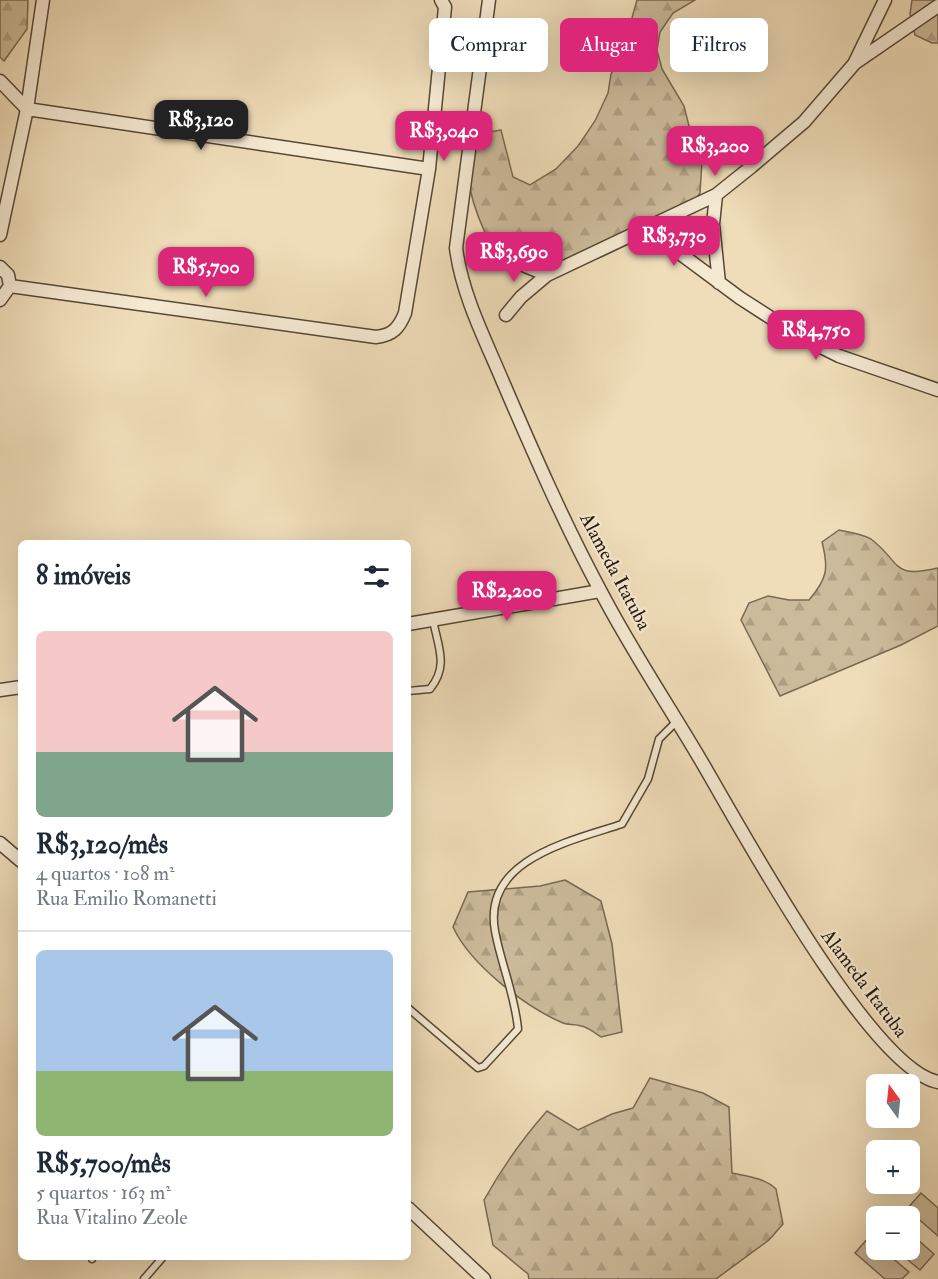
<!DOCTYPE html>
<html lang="pt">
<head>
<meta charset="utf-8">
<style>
  body { margin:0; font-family:"IM FELL Double Pica",serif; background:#f2f2f3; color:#1f2937; height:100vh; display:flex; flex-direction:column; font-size:22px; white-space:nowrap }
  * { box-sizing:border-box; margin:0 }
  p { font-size:20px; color:#747a83 }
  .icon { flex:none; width:33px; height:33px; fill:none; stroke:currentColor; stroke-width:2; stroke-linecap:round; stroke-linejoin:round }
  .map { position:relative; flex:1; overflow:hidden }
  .drawer { position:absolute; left:18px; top:540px; width:393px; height:720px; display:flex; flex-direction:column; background:#fff; border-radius:9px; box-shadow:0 6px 24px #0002 }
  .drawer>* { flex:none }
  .hud { position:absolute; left:429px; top:18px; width:418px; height:54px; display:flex; gap:12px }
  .needle { width:39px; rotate:345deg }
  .fabs { position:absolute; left:866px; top:1074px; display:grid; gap:12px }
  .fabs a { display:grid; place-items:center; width:54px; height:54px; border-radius:9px; background:#fff; box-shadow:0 6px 24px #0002; font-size:30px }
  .price { position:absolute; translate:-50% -51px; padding:0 14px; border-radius:12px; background:#db2777; color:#fff; font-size:20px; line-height:39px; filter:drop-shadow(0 2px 3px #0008) }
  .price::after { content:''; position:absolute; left:50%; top:36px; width:18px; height:14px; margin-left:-9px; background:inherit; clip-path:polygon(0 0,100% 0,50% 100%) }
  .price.current { background:#222; color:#fff }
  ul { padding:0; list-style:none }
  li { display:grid; align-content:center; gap:12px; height:318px; padding:0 18px }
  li+li { border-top:2px solid #e0e1e3 }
  li span { display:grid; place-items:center; height:186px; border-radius:9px; color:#555 }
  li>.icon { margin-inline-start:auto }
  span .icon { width:108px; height:108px; fill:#fffc; stroke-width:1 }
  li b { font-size:26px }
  h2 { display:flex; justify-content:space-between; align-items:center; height:72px; padding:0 18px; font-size:26px }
  .chip { padding:0 21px; border-radius:9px; background:#fff; box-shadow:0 6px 24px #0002; font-size:21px; line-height:54px }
  .chip.current { background:#db2777; color:#fff }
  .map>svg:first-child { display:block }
  .forest { fill:url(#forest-firs); stroke:#786953; stroke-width:1.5 }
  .garden { fill:#ccbb9b; stroke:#786953; stroke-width:1.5 }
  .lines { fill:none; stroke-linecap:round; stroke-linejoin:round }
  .service-casing { stroke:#574836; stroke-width:9 }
  .minor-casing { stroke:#574836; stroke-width:15 }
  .service { stroke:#f5e9d2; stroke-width:6 }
  .minor { stroke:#f5e9d2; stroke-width:12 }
  .labels { text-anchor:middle; stroke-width:4.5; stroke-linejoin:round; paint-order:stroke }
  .street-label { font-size:20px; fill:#24170b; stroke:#f5e9d2 }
</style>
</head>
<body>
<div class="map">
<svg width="938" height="1279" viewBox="0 0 938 1279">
  <defs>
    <pattern id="forest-firs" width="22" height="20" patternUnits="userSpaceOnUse" patternTransform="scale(1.5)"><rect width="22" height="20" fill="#ccbb9b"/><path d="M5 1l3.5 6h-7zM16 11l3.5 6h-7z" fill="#afa084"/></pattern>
  </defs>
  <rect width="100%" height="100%" fill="#efddb9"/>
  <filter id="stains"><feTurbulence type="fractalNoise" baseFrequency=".00333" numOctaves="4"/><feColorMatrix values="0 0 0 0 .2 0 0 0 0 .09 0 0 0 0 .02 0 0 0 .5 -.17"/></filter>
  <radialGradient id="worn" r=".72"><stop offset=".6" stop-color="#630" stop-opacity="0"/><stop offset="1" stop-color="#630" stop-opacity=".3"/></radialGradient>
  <path class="forest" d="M 0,0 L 28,0 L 27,29 L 4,61 L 0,57 Z
    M 637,0 L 695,0 L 673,13 L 660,32 L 657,50 L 662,69 L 684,106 L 694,146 L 702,161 L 700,193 L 689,210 L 658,230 L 601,257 L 562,267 L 541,269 L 492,247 C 479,222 449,153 483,134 C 488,132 496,131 501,130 L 513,177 L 530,185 L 556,169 L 578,146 L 595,121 L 608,93 L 611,74 L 621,57 Z
    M 912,0 L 938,0 L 938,43 L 932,43 L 915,35 L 910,14 Z
    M 839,530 C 849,532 863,534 871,539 C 902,563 891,579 938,568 L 938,626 L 901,645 L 780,696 L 741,620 L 749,603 L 768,596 L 789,600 L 809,600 C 827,579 829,569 822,542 Z
    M 565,880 L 601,901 L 612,944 L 622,1032 L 601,1037 C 595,1033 588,1027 581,1026 C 575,1024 568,1025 563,1023 C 525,1007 470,964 453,927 L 468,892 L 540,886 Z
    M 650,1078 L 703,1093 L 729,1107 L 732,1173 C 747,1176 765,1178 776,1189 L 783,1224 L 769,1240 L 716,1279 L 529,1279 L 528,1274 L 493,1245 L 484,1200 C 502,1168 522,1139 547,1111 L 578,1130 L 612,1114 L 633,1108 Z"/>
  <path class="garden" d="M 921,1193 L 938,1208 L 938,1236 L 907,1209 Z
    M 909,1232 L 934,1254 L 920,1270 L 896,1250 L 909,1250 Z
    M 869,1237 L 876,1243 L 876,1250 L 883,1250 L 909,1272 L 902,1279 L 885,1279 L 855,1253 Z"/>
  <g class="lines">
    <defs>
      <path id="service" d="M 408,691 L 430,689 C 449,666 438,647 433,620
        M 408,1008 L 478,1068 L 484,1066 L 518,1029 C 515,995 501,964 495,931 C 482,859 571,841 622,824 L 648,779 L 659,739 L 677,721
        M 92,1259 L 93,1257
        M 144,1279 L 163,1257"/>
      <path id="minor" d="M 489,0 L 456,248 C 462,295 485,339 503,382 C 533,452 564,523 600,590 C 630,648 667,703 700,759 C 738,823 870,1069 938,1082
        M 855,63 L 938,6
        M 0,81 L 27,109 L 429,169
        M 716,195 L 713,224 L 719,283
        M 637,234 L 670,246 L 740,298 L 799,336 L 839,356 L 938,390
        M 0,235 L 27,109 L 43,0
        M 488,240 L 523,265 L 547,275 L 716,195 L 751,167 L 804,122 L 854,64 L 885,0
        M 0,267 L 8,275 L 10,286 L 0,300
        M 10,286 L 376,337 C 393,335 399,328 405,313 L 429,169 L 445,7 L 441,0
        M 506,315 L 521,297 L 547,275
        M 408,624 L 600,591
        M 0,690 L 21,687
        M 0,843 L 21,861
        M 408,1208 L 484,1279"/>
    </defs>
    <use href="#service" class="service-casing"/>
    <use href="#minor" class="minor-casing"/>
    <use href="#service" class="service"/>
    <use href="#minor" class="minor"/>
  </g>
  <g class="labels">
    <g class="street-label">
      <text transform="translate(616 571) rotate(62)" y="7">Alameda Itatuba</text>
      <text transform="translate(865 983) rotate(53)" y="7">Alameda Itatuba</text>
    </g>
  </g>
  <rect width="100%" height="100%" filter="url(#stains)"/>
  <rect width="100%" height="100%" fill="url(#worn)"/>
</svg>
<div class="fabs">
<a><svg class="needle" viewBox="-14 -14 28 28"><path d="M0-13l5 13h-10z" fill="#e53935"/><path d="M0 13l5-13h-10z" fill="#747a83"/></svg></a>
<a>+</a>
<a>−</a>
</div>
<b class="price current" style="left:201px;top:151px">R$3,120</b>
<b class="price" style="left:444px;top:162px">R$3,040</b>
<b class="price" style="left:715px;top:177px">R$3,200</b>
<b class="price" style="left:674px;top:267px">R$3,730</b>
<b class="price" style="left:514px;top:283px">R$3,690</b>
<b class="price" style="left:206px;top:298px">R$5,700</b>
<b class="price" style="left:816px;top:361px">R$4,750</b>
<b class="price" style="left:507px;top:622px">R$2,200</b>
<div class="hud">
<a class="chip">Comprar</a>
<a class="chip current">Alugar</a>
<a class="chip">Filtros</a>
</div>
<section class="drawer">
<h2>8 imóveis<svg class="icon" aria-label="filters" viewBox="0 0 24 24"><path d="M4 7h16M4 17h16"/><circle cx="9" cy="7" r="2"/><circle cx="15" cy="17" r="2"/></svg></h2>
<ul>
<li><span style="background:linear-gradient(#f6c9c9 65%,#7fa58c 0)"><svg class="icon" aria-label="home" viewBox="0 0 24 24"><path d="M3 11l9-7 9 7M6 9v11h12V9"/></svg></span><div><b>R$3,120/mês</b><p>4 quartos · 108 m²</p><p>Rua Emilio Romanetti</p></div></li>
<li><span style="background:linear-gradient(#a9c7e8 65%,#8fb573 0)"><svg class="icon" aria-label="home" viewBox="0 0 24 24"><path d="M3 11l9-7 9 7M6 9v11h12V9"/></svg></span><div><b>R$5,700/mês</b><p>5 quartos · 163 m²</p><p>Rua Vitalino Zeole</p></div></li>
</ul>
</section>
</div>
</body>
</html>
